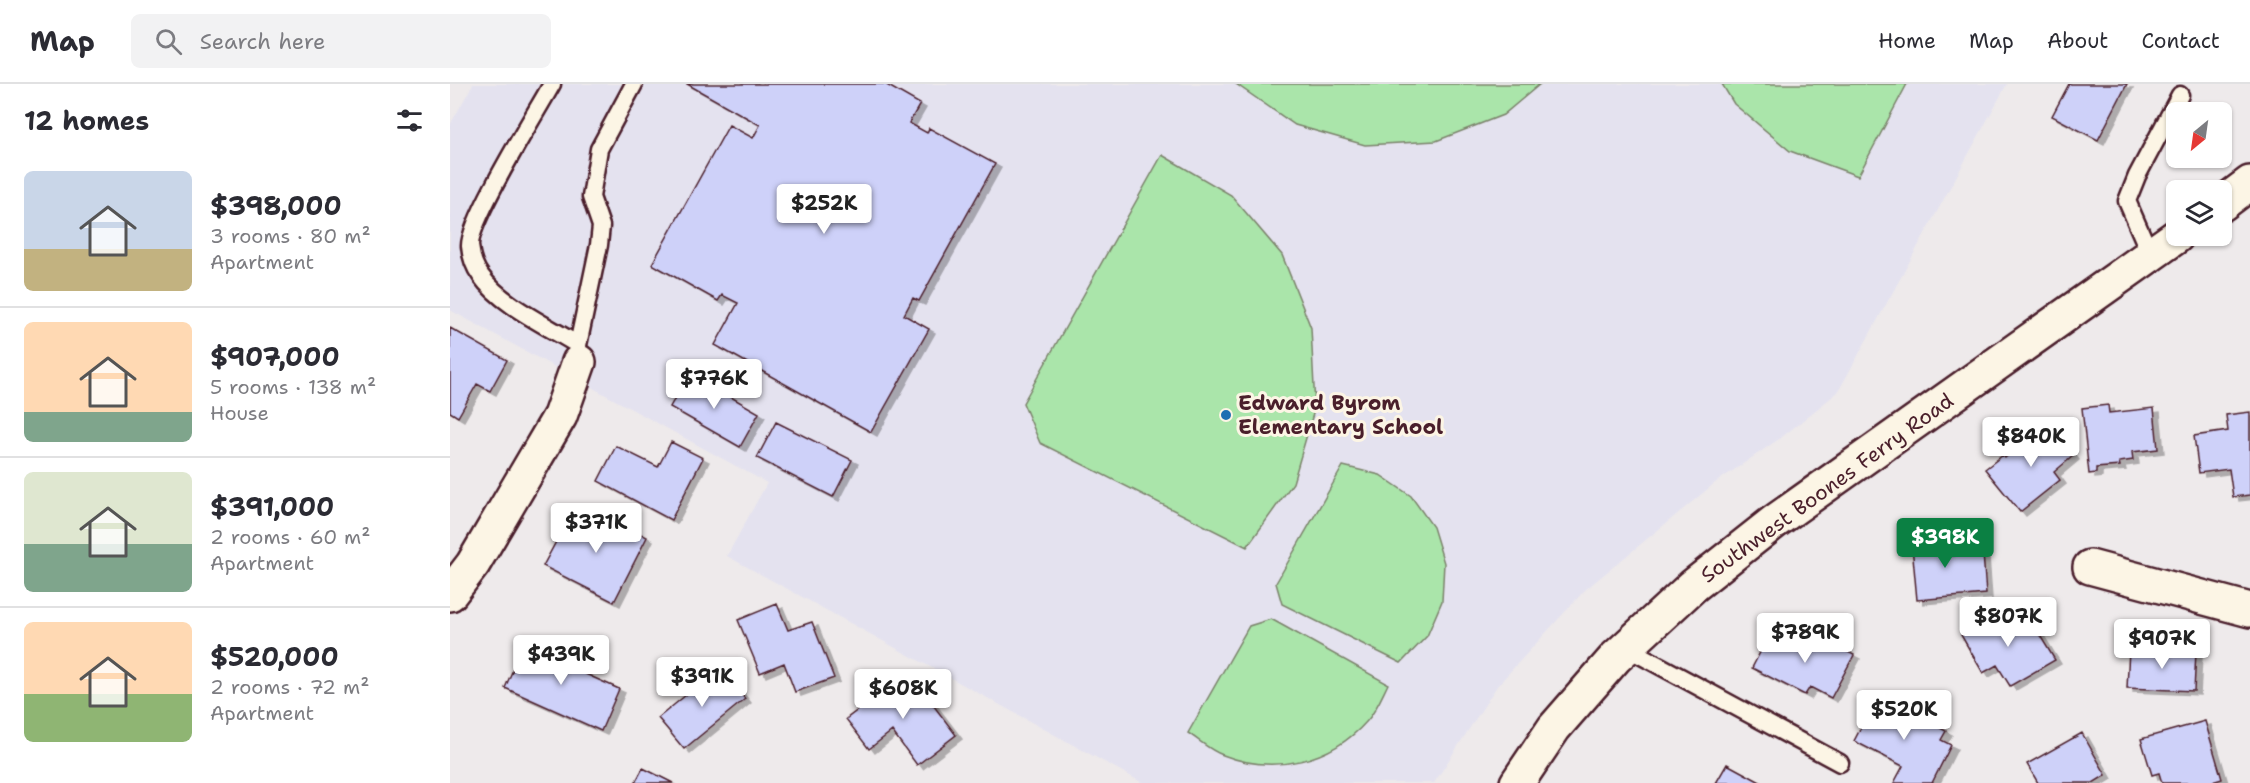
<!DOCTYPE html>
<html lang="en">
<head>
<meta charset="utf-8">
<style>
  body { margin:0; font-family:"Shantell Sans",sans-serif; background:#f2f2f3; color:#2b2b33; height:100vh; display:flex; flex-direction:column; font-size:22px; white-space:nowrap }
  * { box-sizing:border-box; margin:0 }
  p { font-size:20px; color:#7c7c81 }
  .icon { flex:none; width:33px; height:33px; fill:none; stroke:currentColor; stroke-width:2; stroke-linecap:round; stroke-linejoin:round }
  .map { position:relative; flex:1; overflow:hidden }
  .details { display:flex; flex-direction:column; background:#fff; width:450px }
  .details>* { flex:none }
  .needle { width:39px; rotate:209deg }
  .buttons { position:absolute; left:1716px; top:18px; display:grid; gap:12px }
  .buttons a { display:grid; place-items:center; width:66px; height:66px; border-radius:9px; background:#fff; box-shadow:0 2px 4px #0004; font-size:30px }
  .price { position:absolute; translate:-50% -51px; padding:0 14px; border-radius:6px; background:#fff; color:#222; font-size:20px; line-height:39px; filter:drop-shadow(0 2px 3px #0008) }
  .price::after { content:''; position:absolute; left:50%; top:36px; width:18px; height:14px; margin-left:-9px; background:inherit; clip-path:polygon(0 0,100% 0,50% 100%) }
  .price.current { background:#0b8043; color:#fff }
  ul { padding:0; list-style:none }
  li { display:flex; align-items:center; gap:18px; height:150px; padding:0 24px }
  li+li { border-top:2px solid #e1e1e2 }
  li span { display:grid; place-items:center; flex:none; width:168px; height:120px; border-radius:9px; color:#555 }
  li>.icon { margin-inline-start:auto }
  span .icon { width:72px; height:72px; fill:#fffc; stroke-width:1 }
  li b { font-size:26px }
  h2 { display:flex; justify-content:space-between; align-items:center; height:72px; padding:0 24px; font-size:26px }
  header { display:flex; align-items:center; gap:36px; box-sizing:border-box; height:84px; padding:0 30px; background:#fff; border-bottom:2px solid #e1e1e2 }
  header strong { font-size:28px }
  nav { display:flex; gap:33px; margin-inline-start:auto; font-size:21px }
  .search { width:420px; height:54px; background:#f2f2f3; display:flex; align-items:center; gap:15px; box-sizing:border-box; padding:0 21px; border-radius:9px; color:#7c7c81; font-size:22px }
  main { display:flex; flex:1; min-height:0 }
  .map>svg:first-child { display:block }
  .built { fill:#e4e2ef }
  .green { fill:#aae5aa; stroke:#7a826a; stroke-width:1.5 }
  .building { fill:#ced1f9; stroke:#4a1f2b; stroke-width:1.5; filter:url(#shadow) }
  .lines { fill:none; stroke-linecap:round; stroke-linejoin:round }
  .service-casing { stroke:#4a1f2b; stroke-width:21 }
  .minor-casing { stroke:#4a1f2b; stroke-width:38 }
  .secondary-casing { stroke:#4a1f2b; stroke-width:38 }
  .service { stroke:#fcf5e5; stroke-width:16 }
  .minor { stroke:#fcf5e5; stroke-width:33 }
  .secondary { stroke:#fcf5e5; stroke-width:33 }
  .poi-dot { fill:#1f6fb2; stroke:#fcf5e5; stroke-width:2 }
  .labels { text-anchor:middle; stroke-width:6; stroke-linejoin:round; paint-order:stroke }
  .poi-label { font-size:21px; font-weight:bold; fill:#4a1f2b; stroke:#fcf5e5; text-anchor:start }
  .street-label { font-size:21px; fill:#4a1f2b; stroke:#fcf5e5 }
</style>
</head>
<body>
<header>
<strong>Map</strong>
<div class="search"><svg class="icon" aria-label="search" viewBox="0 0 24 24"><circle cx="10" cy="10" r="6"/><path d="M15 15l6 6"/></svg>Search here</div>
<nav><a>Home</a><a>Map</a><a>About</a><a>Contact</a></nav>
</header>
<main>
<section class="details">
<h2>12 homes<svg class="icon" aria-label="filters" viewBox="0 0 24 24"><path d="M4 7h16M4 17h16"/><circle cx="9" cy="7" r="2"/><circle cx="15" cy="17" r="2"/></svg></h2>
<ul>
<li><span style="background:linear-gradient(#c9d6e8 65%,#c2b280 0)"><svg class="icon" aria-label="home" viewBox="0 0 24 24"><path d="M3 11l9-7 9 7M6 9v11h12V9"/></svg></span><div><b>$398,000</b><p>3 rooms · 80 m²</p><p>Apartment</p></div></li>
<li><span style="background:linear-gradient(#ffd9b3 75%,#7fa58c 0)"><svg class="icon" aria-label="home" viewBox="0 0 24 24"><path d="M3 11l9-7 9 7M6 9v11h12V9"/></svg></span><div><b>$907,000</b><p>5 rooms · 138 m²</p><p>House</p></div></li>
<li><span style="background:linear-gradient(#dfe7d0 60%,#7fa58c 0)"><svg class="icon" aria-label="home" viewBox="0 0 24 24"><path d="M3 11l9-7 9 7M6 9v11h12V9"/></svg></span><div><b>$391,000</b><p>2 rooms · 60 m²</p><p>Apartment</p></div></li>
<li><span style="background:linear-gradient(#ffd9b3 60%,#8fb573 0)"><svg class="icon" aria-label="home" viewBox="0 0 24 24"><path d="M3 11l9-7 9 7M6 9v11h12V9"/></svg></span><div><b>$520,000</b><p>2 rooms · 72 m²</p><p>Apartment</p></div></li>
</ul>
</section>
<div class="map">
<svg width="1800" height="699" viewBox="0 0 1800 699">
  <defs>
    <filter id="shadow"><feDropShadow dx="6" dy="4" stdDeviation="0" flood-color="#0004"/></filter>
  </defs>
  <rect width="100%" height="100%" fill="#eeeaeb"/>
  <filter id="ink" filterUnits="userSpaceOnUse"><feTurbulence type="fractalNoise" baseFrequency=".0167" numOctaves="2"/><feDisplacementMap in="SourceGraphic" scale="12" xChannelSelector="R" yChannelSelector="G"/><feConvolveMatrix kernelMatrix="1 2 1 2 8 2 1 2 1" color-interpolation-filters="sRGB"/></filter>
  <g filter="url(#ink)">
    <path class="built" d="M 23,0 L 1557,0 L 1388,308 L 1332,353 L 1265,399 L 1135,506 L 1047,602 L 984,699 L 693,699 L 277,472 L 317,399 L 0,226 L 0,41 Z"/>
    <path class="green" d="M 786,0 L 1090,0 L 1053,31 L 986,57 L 915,61 L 845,41 Z
      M 1272,0 L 1457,0 L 1408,92 L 1340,67 L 1284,20 Z
      M 712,71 L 781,111 L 832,171 L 861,244 L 865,323 L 843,399 L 797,463 L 590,359 L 573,319 Z
      M 893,382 L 930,391 L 961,412 L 983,443 L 994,479 L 992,517 L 977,552 L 951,579 L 832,520 L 826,499 Z
      M 821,535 L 938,600 C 932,612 926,627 917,637 C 881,678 824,691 773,671 C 761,667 749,656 738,649 L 799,542 Z"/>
    <path class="building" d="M 237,0 L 435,0 L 470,20 L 459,39 L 477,49 L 479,44 L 545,80 L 469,217 L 463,214 L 454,231 L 479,245 L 421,348 L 265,261 L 288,219 L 272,211 L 268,217 L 202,180 L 279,41 L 303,54 L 310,41 Z
      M 1619,0 L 1677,0 L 1648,56 L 1602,32 Z
      M 0,244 L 57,276 L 40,307 L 27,300 L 8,333 L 0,328 Z
      M 239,289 L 309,329 L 290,363 L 220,323 Z
      M 1658,321 L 1659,329 L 1704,324 L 1708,365 L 1682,368 L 1683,376 L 1669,378 L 1670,382 L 1646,384 L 1646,389 L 1639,390 L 1632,324 Z
      M 1800,328 L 1800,411 L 1783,413 L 1779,385 L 1749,389 L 1744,352 L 1778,347 L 1776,331 Z
      M 326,338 L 402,376 L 383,413 L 307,374 Z
      M 1597,339 L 1623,372 L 1604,388 L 1610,396 L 1570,428 L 1535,385 L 1553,371 L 1555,374 Z
      M 221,358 L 253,374 L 221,436 L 148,397 L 166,362 L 208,383 Z
      M 137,422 L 197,453 L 164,518 L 93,482 L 115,441 L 125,446 Z
      M 1498,448 L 1500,472 L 1533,469 L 1536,510 L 1467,516 L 1461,451 Z
      M 327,520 L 338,546 L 362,538 L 384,594 L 345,608 L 334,579 L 310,589 L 288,536 Z
      M 1553,526 L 1567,549 L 1583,540 L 1605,576 L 1560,602 L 1547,581 L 1533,589 L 1511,551 Z
      M 1355,546 L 1404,571 L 1381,614 L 1360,603 L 1355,611 L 1302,584 L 1318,553 L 1344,567 Z
      M 76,555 L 132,580 L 129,587 L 169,605 L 151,647 L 55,604 Z
      M 1679,565 L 1746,568 L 1744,607 L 1677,604 Z
      M 270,583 L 295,615 L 234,665 L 208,634 Z
      M 458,588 L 506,651 L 467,681 L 442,647 L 419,665 L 396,635 Z
      M 1428,611 L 1496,647 L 1491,656 L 1501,661 L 1482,699 L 1444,699 L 1453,682 L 1404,657 Z
      M 1755,637 L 1772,695 L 1759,699 L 1712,699 L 1709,689 L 1702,691 L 1691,655 Z
      M 1632,649 L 1656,691 L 1643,699 L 1588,699 L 1577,680 Z
      M 1277,680 L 1312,699 L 1266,699 Z
      M 193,684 L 223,699 L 185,699 Z"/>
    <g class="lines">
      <defs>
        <path id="service" d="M 102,0 C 86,29 19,136 20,162 C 21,173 25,184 31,192 C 51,221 98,242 128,261 L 129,278
          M 1700,170 L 1677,117 L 1687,92 L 1730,11
          M 128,261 L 149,161 L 151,142 L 141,113 L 149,65 L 184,0
          M 1175,563 L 1390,679"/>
        <path id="minor" d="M 1640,483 L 1800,526
          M 0,510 L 23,480 L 110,332 L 129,278"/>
        <path id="secondary" d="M 1772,120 L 1800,99
          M 1067,699 L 1104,644 L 1166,573 L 1243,502 L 1324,438 L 1727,152"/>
      </defs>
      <use href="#service" class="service-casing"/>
      <use href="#minor" class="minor-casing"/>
      <use href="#secondary" class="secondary-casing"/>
      <use href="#service" class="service"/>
      <use href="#minor" class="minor"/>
      <use href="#secondary" class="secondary"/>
    </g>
  </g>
  <circle class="poi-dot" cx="776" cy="331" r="6"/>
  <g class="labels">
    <g class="poi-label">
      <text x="788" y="326">Edward Byrom<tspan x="788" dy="24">Elementary School</tspan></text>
    </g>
    <g class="street-label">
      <text transform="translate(1377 404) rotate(-36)" y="7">Southwest Boones Ferry Road</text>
    </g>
  </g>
</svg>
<div class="buttons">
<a><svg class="needle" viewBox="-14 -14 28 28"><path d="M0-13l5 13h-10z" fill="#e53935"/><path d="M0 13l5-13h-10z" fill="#7c7c81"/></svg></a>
<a><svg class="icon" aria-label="layers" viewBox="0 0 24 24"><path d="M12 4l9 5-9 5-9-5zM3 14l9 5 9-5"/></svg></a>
</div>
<b class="price" style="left:374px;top:151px">$252K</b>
<b class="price" style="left:264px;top:326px">$776K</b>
<b class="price" style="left:1581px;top:384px">$840K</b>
<b class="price" style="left:146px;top:470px">$371K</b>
<b class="price current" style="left:1495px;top:485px">$398K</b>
<b class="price" style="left:1558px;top:564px">$807K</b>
<b class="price" style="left:1355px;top:580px">$789K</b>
<b class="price" style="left:1712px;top:586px">$907K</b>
<b class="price" style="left:111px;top:602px">$439K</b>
<b class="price" style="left:252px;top:624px">$391K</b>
<b class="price" style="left:453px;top:636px">$608K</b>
<b class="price" style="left:1454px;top:657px">$520K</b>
</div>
</main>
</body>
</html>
